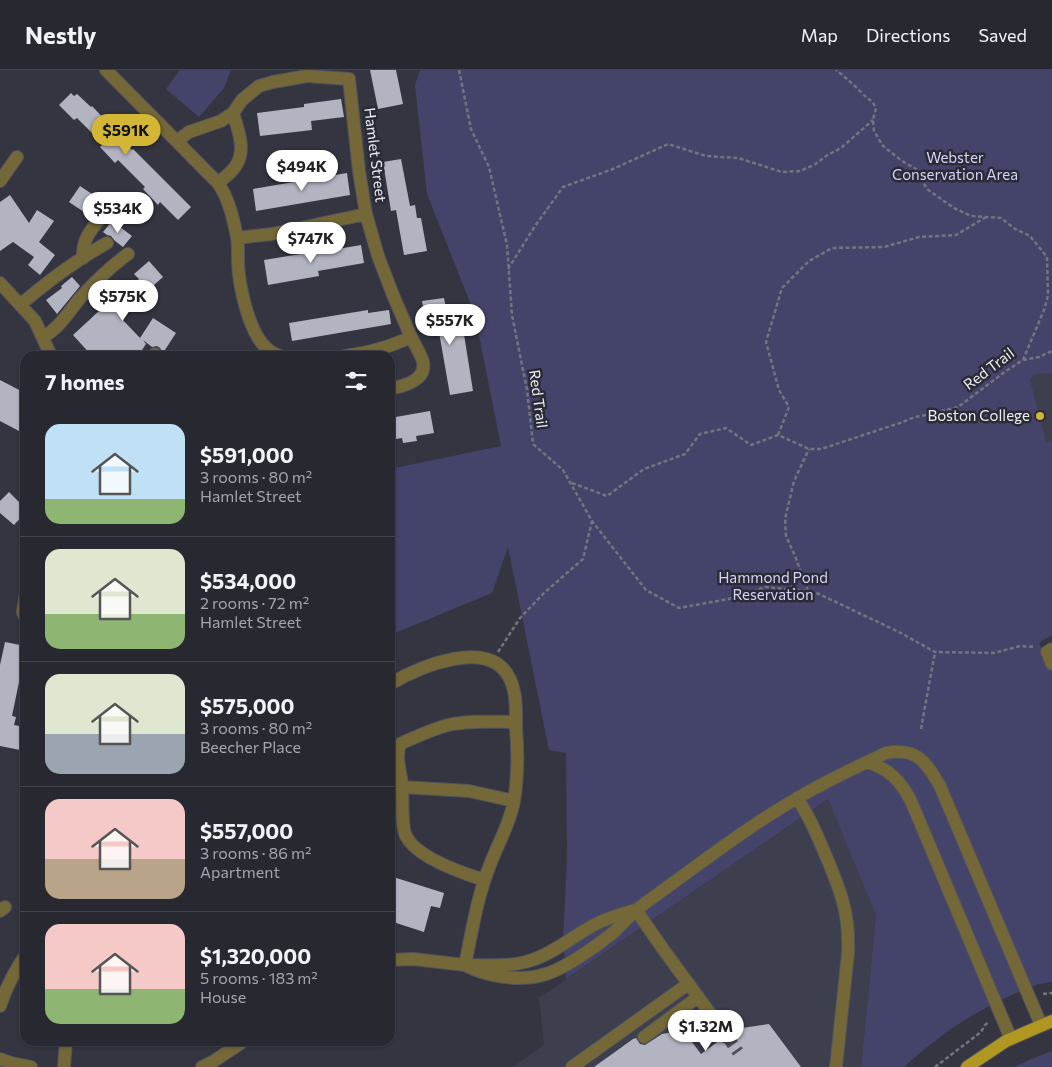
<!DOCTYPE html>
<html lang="en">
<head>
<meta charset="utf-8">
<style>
  body { margin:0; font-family:Commissioner,sans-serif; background:#2f3038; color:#f1f3f6; height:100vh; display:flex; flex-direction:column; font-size:19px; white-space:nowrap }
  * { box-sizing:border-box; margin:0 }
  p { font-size:16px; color:#a4a6ab }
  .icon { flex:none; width:28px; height:28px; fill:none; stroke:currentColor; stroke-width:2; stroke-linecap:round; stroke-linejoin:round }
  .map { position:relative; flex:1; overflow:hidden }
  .details { position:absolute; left:20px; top:281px; width:375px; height:695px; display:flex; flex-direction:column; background:#272830; border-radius:15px; box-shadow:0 1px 4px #0004,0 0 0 1px #43444c }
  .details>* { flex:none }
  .price { position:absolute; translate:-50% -42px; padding:0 11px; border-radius:18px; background:#fff; color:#222; font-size:16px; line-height:32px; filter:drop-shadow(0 1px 2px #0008) }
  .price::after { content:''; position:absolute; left:50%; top:30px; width:15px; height:11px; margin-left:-8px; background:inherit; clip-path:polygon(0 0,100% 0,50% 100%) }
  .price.active { background:#d3b635; color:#111 }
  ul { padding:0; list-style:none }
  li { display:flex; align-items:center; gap:15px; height:125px; padding:0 25px }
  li+li { border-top:1px solid #43444c }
  li span { display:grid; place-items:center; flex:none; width:140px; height:100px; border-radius:15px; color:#555 }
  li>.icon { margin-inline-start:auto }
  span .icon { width:60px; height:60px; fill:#fffc; stroke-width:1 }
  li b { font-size:21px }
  h2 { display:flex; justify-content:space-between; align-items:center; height:60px; padding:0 25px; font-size:21px }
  header { display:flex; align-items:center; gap:30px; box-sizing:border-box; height:70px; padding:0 25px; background:#272830; border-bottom:1px solid #43444c }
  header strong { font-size:24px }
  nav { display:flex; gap:28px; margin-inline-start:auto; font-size:18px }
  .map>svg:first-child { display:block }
  .built { fill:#3d3e4e }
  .green { fill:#44446b }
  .building { fill:#b3b4c2 }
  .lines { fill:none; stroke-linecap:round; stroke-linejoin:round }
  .minor-tunnel { stroke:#50505b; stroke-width:12; stroke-dasharray:12 6; stroke-linecap:butt }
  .minor-casing { stroke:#51525d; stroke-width:14 }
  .major-casing { stroke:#51525d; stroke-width:14 }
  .path { stroke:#74747e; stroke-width:2.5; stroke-dasharray:4 2.5; stroke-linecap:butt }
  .minor { stroke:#746838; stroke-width:12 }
  .major { stroke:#b09722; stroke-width:12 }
  .poi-dot { fill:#d3b635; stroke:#2a2b36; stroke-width:2 }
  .labels { text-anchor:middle; stroke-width:5; stroke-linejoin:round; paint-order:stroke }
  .street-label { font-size:15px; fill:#ececf3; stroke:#2a2b36 }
  .park-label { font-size:15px; fill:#d3d4f8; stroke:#2a2b36 }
  .poi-label { font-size:15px; fill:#ececf3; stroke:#2a2b36; text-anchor:end }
</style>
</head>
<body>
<header>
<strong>Nestly</strong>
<nav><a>Map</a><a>Directions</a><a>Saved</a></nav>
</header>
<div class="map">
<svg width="1052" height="997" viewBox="0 0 1052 997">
  <rect width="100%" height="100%" fill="#343540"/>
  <path class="built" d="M 1052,294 L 1052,372 L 1030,373 L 1029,312 L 1034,304 Z
    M 828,729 L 876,845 L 861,997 L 513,997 L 544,975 L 539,928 Z"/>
  <path class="green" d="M 180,0 L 231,0 L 224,18 L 199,47 L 166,19 Z
    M 420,0 L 1052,0 L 1052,303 L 1034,304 L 1030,310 L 1046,372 L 1052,372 L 1052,565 L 1039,573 L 1052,603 L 1052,912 C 1039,913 1027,918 1016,923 C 974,941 938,966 904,997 L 861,997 L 876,845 L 828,729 L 566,909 L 563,868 L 567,790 L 566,683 L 549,680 L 508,477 L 492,523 L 390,565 L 390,399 L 501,376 L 475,245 L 427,124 L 415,15 Z
    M 1052,981 L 1052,997 L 1014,997 L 1034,988 Z"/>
  <path class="building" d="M 370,0 L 396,0 L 403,34 L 378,39 Z
    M 71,23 L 74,26 L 77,24 L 91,37 L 92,36 L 108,53 L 106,54 L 132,80 L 133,79 L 191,137 L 178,150 L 160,132 L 158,135 L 143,119 L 145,117 L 118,90 L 115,93 L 100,77 L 103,74 L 77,48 L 74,50 L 59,35 Z
    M 341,29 L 344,47 L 311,51 L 312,60 L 260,66 L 257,43 L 304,37 L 304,34 Z
    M 401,89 L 410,136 L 415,135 L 417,148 L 421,148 L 427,181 L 404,185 L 396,140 L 391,141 L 383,92 Z
    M 347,103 L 350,125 L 256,141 L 253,119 Z
    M 80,116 L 98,128 L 87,144 L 69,132 Z
    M 10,125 L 29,153 L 37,140 L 54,151 L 39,172 L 55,185 L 40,205 L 28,195 L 34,187 L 13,172 L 0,181 L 0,132 Z
    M 112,151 L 132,166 L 123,177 L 115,171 L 111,166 L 107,165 L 103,162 Z
    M 361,175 L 364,193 L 318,201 L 319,206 L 268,215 L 264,190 L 331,179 L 332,180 Z
    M 149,191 L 163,207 L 136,231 L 138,233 L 121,248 L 140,268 L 153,248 L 176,263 L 163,283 L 160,278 L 157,276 L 152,277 L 143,270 L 146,274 L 138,286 L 92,286 L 73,265 L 99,241 L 89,230 L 102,217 L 115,231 L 139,209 L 134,204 Z
    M 72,207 L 80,216 L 57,244 L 46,230 L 62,218 L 61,216 Z
    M 444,228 L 450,260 L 463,258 L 473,321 L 450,325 L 439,262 L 428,264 L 422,231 Z
    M 368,240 L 368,243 L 389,240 L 391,254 L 292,271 L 289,253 Z
    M 0,310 L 25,323 L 25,351 L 19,361 L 0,351 Z
    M 430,341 L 434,363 L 416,366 L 417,371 L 403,373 L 402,368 L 390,370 L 390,348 Z
    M 9,422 L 25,438 L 25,443 L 14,455 L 0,443 L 0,431 Z
    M 5,572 L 25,576 L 25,600 L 22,612 L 19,612 L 12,646 L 16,647 L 14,655 L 25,657 L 25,681 L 0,676 L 0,595 Z
    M 390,806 L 444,823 L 440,838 L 431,836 L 424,862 L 390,851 Z
    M 769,954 L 801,997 L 594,997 L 633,969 L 636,968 L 640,974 L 645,975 L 662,964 L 683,960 L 701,984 L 720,970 L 723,973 L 730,972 L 734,968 L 734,964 L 733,960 L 735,959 Z"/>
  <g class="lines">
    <path class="minor-tunnel" d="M 726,965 L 738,982"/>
    <defs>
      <path id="minor" d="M 106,0 L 218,113 C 229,129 233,148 237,167 C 239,179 237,192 239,205 C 242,227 251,268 270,281 C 273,283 277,285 280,286
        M 177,71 L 189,62 L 221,51 L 233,43 L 242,30 L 259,16 L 273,12 L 307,6 L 349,9 L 359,101 L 366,144
        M 0,111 L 17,87
        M 218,113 C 224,108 231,103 235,97 C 247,81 238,60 233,43
        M 237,168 L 272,164 L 366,144 L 378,186 L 393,225 L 411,267
        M 83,188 C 82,169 91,160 102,146
        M 0,213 L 35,251 L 51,286
        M 20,235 C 47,212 76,190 107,173
        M 43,267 C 60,258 69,241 81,227 C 95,212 111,196 128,184
        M 153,286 L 155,284
        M 345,286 C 370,282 387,278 411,267 C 414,273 422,286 423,292 C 427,310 403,317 390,318
        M 25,528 L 23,542 L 25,547
        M 1052,579 L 1047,582 L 1052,594
        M 390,614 C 419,597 490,566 510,609 C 517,624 516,643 516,658 C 518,682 518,707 514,731 C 510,754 498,773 490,795 C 477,827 472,861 465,895 L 413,889 L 390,890
        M 867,692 C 889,699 900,710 911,731 L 1011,969
        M 402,717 L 469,721 L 514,731
        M 797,728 C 808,744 816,762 823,779 C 839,817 850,841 848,883 L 836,997
        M 484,810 C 462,803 416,787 406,766 C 401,757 403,728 402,716 C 401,701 395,689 400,674 C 416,667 432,659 448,655 C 470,650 494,652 516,652
        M 636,840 L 663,879 L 726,965
        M 0,841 L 5,837
        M 465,895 C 487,907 522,912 546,904 C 566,898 598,875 614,862 C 624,852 633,842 644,834 C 696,797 746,757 801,726 C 828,710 857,697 886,683 C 917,677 926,692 940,716 L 1041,955
        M 470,895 C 490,895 512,897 532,890 C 554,883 572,867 592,856 C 606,848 620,844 635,840
        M 0,936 C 6,918 14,902 25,886
        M 644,967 L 698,927
        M 0,989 L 11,993 L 31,997
        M 64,997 L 66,971
        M 202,997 L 214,991 L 244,971
        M 572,997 L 688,914"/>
      <path id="major" d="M 967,997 L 1006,971 L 1052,951"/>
    </defs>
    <use href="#minor" class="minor-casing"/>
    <use href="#major" class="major-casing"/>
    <path class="path" d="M 459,0 L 471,59 L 489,97 L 507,175 L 512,245 L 527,320 L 533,374 L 563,400 L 592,451 L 646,520 L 679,538 L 739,527 L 765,517 L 808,521 L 819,524 L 899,562 L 935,582 L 994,583 L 1020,576 L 1035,577
      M 508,199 L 535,156 L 563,117 L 613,99 L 668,74 L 706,86 L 738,88 L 782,102 L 800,101 L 814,95 L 826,86 L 841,78 L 873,50
      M 1023,290 L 1039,287 L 1052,281
      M 778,365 L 789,337 L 779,320 L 766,272 L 782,218 L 809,191 L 832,178 L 884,177 L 919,167 L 956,165 L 986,147
      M 572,413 L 607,426 L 644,399 L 685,384 L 700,364 L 726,358 L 751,375 L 778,365 L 809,379 L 821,379 L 900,353 L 915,347 L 926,345 L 958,337 L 1006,301 L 1023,290 L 1044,240 L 1048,226 L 1047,187 L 1030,166 L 1015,159 L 1001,148 L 971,146 L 954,138 L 927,119 L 916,99 L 902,91 L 883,76 L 874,61 L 873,50 L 876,38 C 871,28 868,30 862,23 C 854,15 845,7 836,0
      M 808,521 L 795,486 L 786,466 L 785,449 L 794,411 L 809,379
      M 498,582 L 520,548 L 544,523 L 583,489 L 592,451
      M 921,659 L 935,582
      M 1043,924 L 1052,923
      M 935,997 L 981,962 L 985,955 L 989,952"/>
    <use href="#minor" class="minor"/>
    <use href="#major" class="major"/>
  </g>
  <circle class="poi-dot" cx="1040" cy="346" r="5"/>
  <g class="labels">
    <g class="street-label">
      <text transform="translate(375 85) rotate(83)" y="5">Hamlet Street</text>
      <text transform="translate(989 299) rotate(-37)" y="5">Red Trail</text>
      <text transform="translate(538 329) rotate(82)" y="5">Red Trail</text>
    </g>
    <g class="park-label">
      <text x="955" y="93">Webster<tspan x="955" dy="17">Conservation Area</tspan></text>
      <text x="773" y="513">Hammond Pond<tspan x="773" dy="17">Reservation</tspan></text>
    </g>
    <g class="poi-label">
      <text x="1030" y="351">Boston College</text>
    </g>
  </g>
</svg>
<b class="price active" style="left:126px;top:86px">$591K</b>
<b class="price" style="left:302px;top:122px">$494K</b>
<b class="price" style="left:118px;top:164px">$534K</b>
<b class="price" style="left:311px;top:194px">$747K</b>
<b class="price" style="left:123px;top:252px">$575K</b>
<b class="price" style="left:450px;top:276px">$557K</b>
<b class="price" style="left:706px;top:982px">$1.32M</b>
<section class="details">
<h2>7 homes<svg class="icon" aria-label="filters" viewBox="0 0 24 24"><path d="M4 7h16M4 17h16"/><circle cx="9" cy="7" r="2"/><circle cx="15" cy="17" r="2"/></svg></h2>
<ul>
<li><span style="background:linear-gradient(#bfe0f5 75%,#8fb573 0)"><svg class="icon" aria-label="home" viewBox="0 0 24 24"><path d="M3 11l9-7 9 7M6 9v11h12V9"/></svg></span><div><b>$591,000</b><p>3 rooms · 80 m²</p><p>Hamlet Street</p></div></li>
<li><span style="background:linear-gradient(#dfe7d0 65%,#8fb573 0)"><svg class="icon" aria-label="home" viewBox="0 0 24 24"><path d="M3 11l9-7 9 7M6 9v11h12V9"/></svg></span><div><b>$534,000</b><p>2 rooms · 72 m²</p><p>Hamlet Street</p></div></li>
<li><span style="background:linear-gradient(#dfe7d0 60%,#9aa5b1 0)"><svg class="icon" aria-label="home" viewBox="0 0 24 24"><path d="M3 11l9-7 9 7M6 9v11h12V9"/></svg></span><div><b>$575,000</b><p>3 rooms · 80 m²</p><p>Beecher Place</p></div></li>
<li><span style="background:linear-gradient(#f6c9c9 60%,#b9a48a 0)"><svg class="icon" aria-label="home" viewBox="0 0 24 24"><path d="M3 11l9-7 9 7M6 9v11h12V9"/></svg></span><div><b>$557,000</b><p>3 rooms · 86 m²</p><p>Apartment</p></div></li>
<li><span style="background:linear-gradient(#f6c9c9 65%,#8fb573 0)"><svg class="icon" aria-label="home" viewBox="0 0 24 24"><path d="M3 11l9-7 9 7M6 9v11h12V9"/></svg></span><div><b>$1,320,000</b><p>5 rooms · 183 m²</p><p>House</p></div></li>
</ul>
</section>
</div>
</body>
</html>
